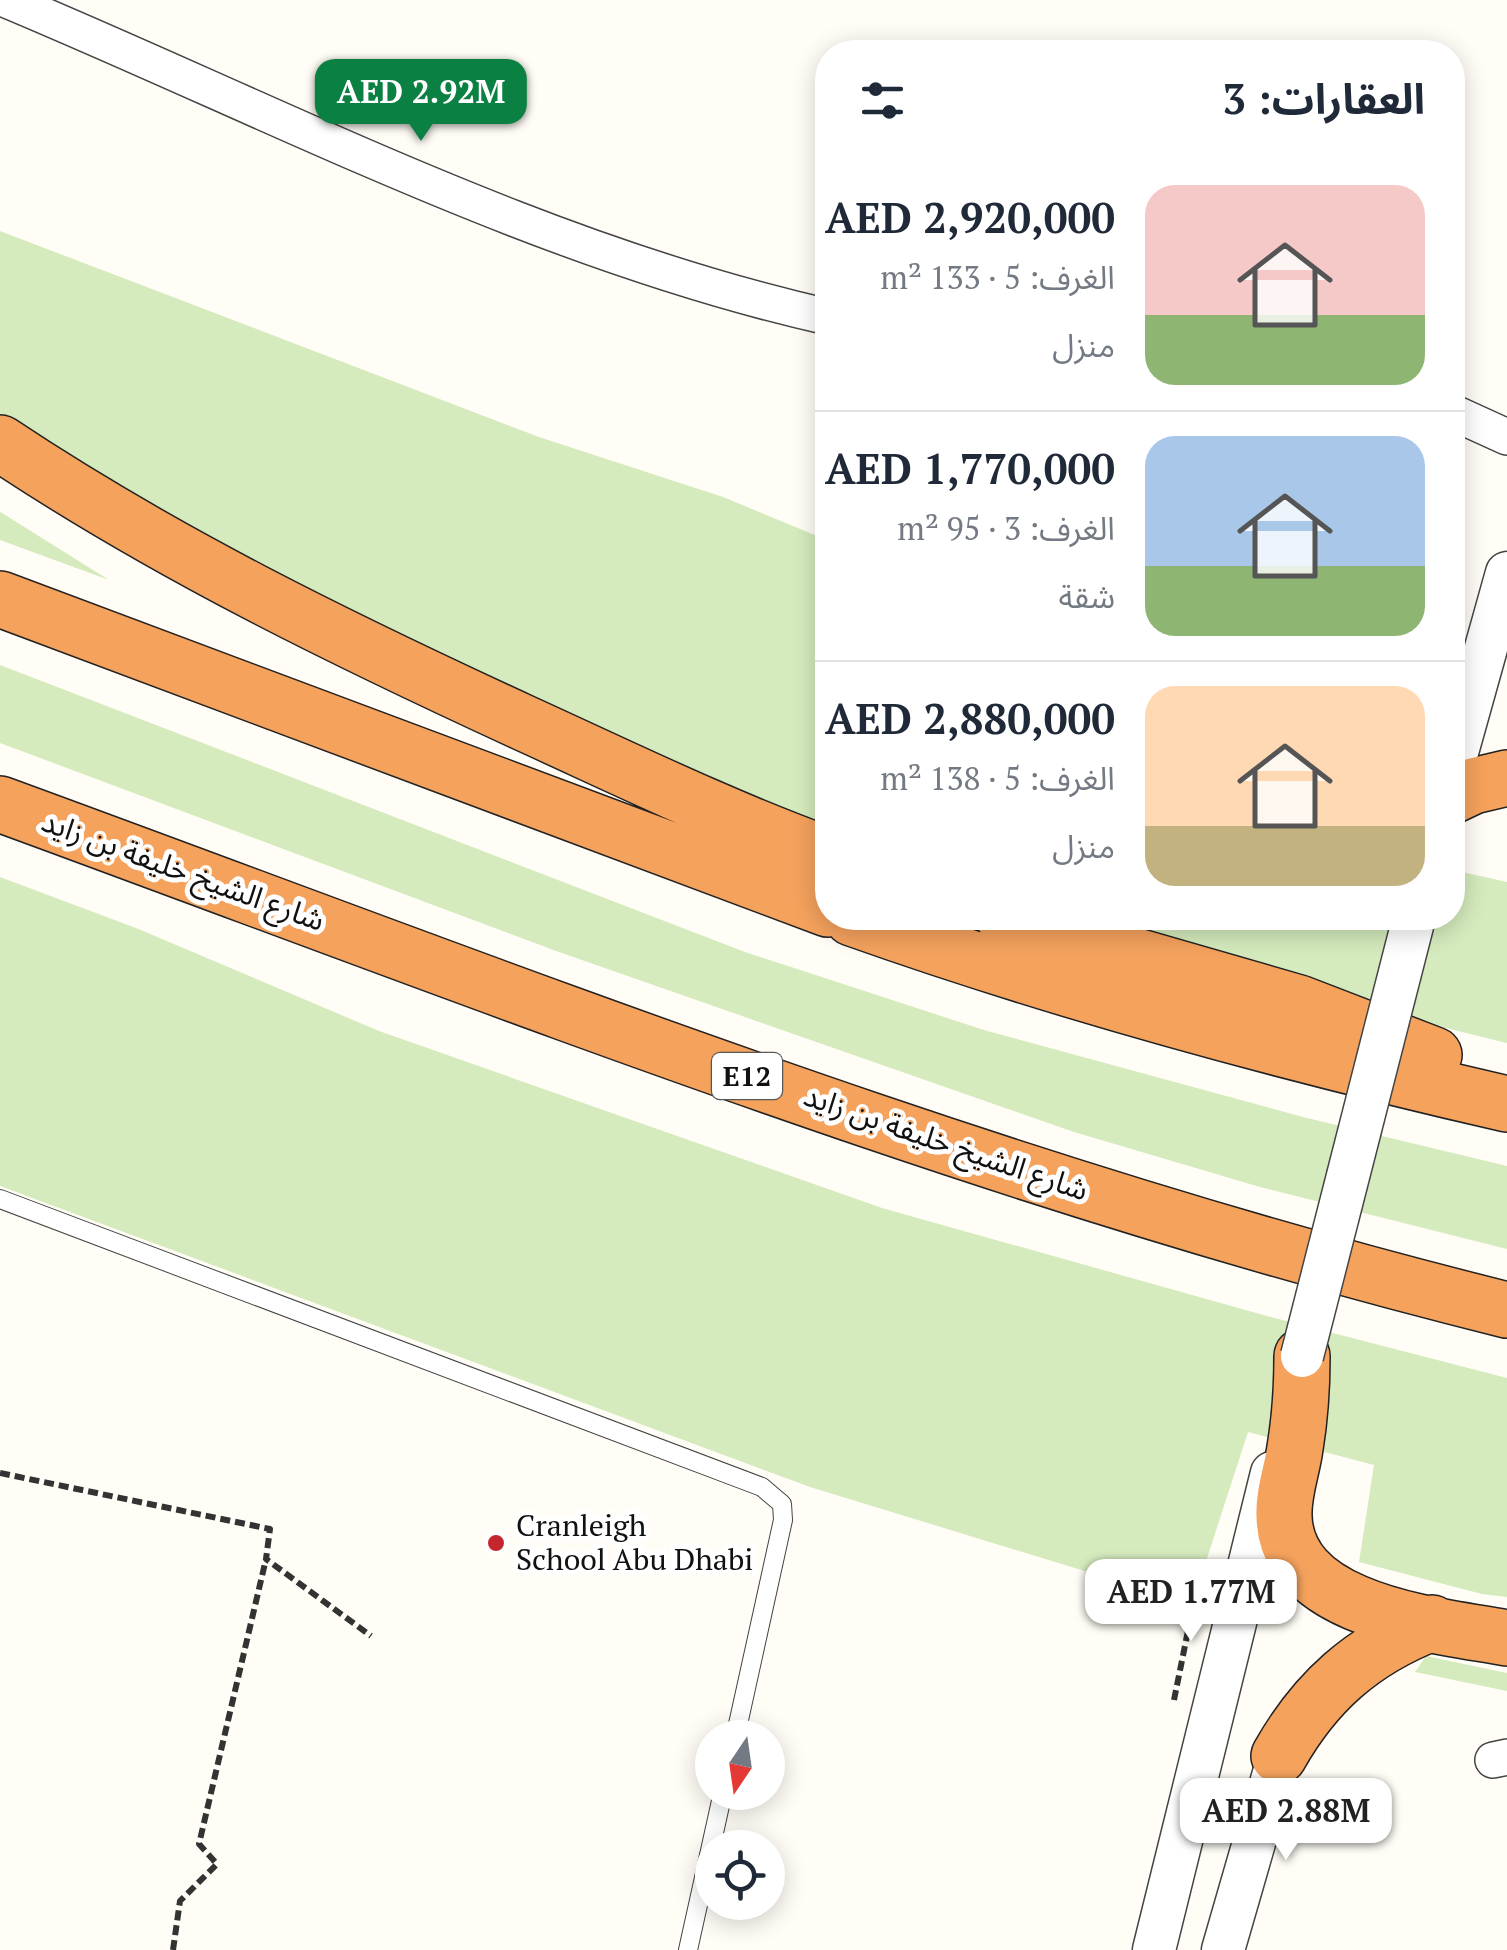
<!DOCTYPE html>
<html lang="ar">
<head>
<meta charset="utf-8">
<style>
  body { margin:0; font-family:"PT Serif","Noto Sans Arabic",serif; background:#f6f6f7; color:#1f2937; direction:rtl; height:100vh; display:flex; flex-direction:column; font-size:38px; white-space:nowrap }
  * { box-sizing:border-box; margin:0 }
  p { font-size:32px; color:#747a83 }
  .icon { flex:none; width:55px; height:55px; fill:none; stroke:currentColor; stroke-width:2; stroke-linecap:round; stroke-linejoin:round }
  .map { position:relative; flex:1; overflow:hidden; direction:ltr }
  .side { position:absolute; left:815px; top:40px; width:650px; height:890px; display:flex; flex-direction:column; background:#fff; border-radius:40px; box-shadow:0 5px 25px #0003; direction:rtl }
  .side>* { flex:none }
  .needle { width:65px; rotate:193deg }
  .tools { position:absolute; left:695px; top:1720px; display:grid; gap:20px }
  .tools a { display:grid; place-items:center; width:90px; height:90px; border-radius:50%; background:#fff; box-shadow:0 5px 25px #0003; font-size:50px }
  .price { position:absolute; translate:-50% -85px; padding:0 22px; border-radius:20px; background:#fff; color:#222; font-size:32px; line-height:65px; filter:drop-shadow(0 2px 5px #0008) }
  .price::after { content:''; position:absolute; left:50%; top:60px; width:30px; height:22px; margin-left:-15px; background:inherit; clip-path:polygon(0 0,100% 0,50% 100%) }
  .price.selected { background:#0b8043; color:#fff }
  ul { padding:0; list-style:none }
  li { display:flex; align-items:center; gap:30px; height:250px; padding:0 40px }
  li+li { border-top:2px solid #e0e1e3 }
  li span { display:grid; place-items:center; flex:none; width:280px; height:200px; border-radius:30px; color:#555 }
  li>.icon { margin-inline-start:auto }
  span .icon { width:120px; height:120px; fill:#fffc; stroke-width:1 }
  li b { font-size:42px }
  h2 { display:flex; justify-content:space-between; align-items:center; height:120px; padding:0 40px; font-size:42px }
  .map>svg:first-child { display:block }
  .green { fill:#d5ebbd }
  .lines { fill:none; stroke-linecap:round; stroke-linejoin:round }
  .service-casing { stroke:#444; stroke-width:20 }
  .minor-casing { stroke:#444; stroke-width:38 }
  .tertiary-casing { stroke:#444; stroke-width:45 }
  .motorway-casing { stroke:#222; stroke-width:58 }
  .path { stroke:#333; stroke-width:6; stroke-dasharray:10 5; stroke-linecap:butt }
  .service { stroke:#fff; stroke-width:18 }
  .minor { stroke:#fff; stroke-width:35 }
  .tertiary { stroke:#fff; stroke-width:42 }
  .motorway { stroke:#f5a25d; stroke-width:55 }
  .tertiary-bridge-casing { stroke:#444; stroke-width:45; stroke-linecap:butt }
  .tertiary-bridge { stroke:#fff; stroke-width:42 }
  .poi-dot { fill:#c4262e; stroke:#fff; stroke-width:4 }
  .labels { text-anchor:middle; stroke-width:10; stroke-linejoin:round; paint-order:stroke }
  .shield { fill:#fff; stroke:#585858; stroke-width:2.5 }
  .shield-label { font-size:28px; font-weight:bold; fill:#111 }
  .street-label { font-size:30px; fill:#111; stroke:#fff }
  .poi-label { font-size:30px; fill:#111; stroke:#fff; text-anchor:start }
</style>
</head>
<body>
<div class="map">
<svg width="1507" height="1950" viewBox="0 0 1507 1950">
  <rect width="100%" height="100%" fill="#fffdf5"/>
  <path class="green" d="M 0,231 L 539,437 L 723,497 L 827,540 L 827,840 L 443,664 L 0,425 Z
    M 0,512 L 2,513 L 109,580 L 0,540 Z
    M 0,665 L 745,952 L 984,1030 L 1303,1117 L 1507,1166 L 1507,1249 L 1260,1187 L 1074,1132 L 559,952 L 0,743 Z
    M 1453,870 L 1507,882 L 1507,1043 L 1267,984 L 1033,918 L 1452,918 Z
    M 0,877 L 136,928 L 379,1031 L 882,1208 L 1267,1316 L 1507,1378 L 1507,1597 L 1482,1594 L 1359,1562 L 1374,1465 L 1248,1432 L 1198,1586 L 1176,1599 L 810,1487 L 0,1186 Z
    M 1426,1656 L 1507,1673 L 1507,1691 L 1415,1672 Z"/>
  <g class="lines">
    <defs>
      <path id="service" d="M 0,1199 L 762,1487 L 782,1504 L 783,1520 L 735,1738
        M 688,1950 L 723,1792"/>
      <path id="minor" d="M 7,0 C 277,113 540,252 828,317
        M 1452,412 L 1507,437
        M 1493,1760 L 1507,1757"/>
      <path id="tertiary" d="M 1452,770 L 1507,573
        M 1154,1950 L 1272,1473
        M 1223,1950 L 1279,1756"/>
      <path id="motorway" d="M 0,443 C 165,553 342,639 522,722 C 623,768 723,817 828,855
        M 0,599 L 828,909
        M 1452,796 L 1473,786 L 1507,778
        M 0,804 C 497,986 992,1183 1507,1310
        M 852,918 C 1066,994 1285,1053 1507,1104
        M 1004,918 L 1299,1003 L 1434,1055
        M 1302,1356 C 1302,1387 1300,1418 1295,1448 C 1292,1470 1283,1493 1284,1516 C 1286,1612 1436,1625 1507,1638
        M 1279,1756 C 1315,1692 1362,1650 1432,1623"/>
    </defs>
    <use href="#service" class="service-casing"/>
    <use href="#minor" class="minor-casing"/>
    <use href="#tertiary" class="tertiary-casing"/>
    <use href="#motorway" class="motorway-casing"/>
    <path class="path" d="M 0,1473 L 270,1529 L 266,1559 L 371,1636
      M 1174,1700 L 1194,1601 L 1205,1599
      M 173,1950 L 180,1901 L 217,1864 L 199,1844 L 266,1559"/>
    <use href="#service" class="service"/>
    <use href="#minor" class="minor"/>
    <use href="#tertiary" class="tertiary"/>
    <use href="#motorway" class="motorway"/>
    <defs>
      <path id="tertiary-bridge" d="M 1302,1356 L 1414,918"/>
    </defs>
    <use href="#tertiary-bridge" class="tertiary-bridge-casing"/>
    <use href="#tertiary-bridge" class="tertiary-bridge"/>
  </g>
  <circle class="poi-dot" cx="496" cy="1543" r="10"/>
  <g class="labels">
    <rect class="shield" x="712" y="1053" width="70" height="46" rx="8"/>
    <g class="shield-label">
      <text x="747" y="1086">E12</text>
    </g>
    <g class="street-label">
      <text transform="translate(183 871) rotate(20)" y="10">شارع الشيخ خليفة بن زايد</text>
      <text transform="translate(946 1143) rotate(19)" y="10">شارع الشيخ خليفة بن زايد</text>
    </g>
    <g class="poi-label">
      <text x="516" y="1536">Cranleigh<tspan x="516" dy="34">School Abu Dhabi</tspan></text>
    </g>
  </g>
</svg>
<div class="tools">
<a><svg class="needle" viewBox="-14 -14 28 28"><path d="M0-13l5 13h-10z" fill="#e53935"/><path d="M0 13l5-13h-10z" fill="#747a83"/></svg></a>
<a><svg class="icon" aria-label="locate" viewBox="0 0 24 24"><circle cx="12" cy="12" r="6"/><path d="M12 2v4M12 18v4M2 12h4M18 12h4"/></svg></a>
</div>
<b class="price selected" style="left:421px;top:144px">AED 2.92M</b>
<b class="price" style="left:1191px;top:1644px">AED 1.77M</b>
<b class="price" style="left:1286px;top:1863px">AED 2.88M</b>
<section class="side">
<h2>العقارات: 3<svg class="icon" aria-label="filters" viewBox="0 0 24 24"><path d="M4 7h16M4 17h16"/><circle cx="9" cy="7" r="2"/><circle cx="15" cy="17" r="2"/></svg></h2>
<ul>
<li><span style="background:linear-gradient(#f6c9c9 65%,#8fb573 0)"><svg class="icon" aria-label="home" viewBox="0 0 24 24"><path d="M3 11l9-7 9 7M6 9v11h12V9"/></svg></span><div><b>AED 2,920,000</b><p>الغرف: 5 · 133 m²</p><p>منزل</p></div></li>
<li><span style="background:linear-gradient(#a9c7e8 65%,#8fb573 0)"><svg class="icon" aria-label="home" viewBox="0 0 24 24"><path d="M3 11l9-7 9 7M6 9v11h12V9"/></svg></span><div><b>AED 1,770,000</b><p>الغرف: 3 · 95 m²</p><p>شقة</p></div></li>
<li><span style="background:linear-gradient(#ffd9b3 70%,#c2b280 0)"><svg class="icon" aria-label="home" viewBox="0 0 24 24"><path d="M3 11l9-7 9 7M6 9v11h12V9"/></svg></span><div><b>AED 2,880,000</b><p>الغرف: 5 · 138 m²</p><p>منزل</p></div></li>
</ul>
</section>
</div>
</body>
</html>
